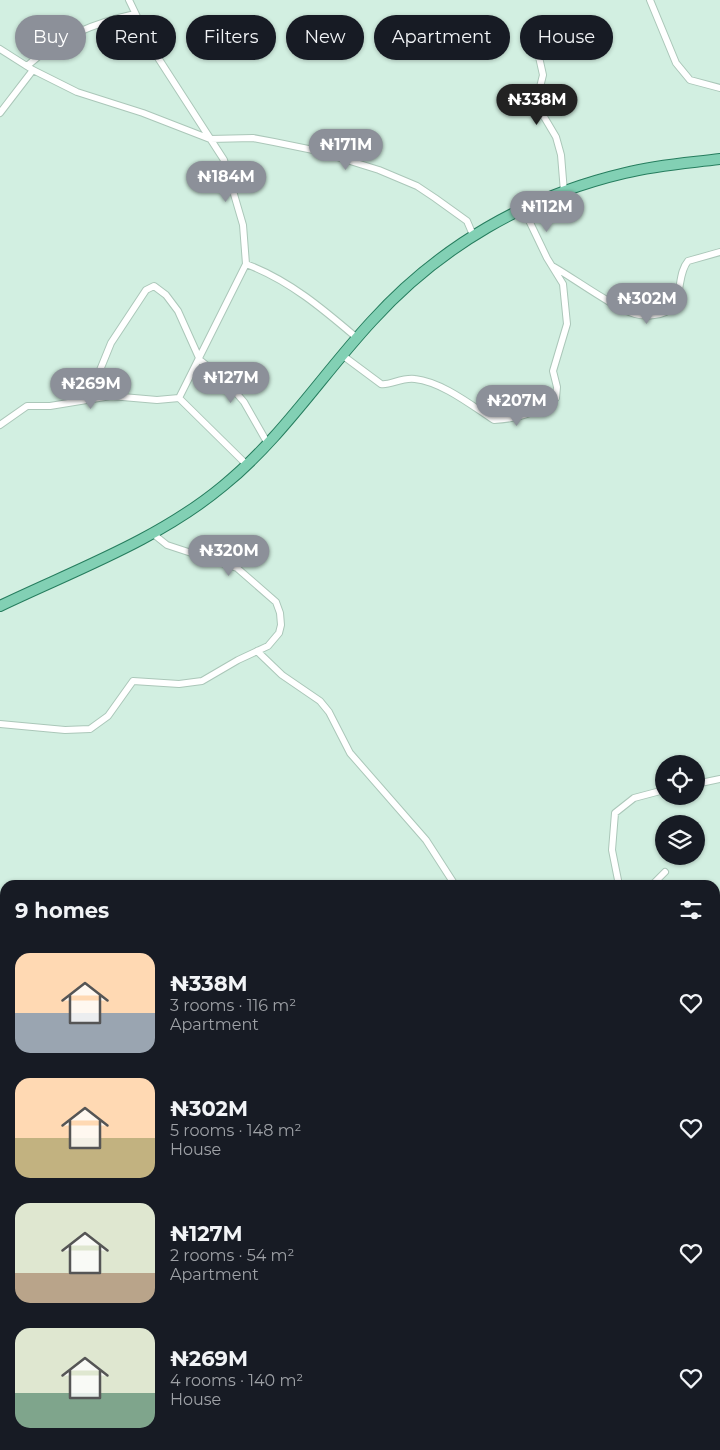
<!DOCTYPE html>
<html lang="en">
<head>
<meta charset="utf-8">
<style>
  body { margin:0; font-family:Montserrat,sans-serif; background:#242831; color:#f1f3f6; height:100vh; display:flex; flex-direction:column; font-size:19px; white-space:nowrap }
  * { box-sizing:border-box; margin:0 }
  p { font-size:16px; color:#9ea1a6 }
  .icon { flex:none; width:28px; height:28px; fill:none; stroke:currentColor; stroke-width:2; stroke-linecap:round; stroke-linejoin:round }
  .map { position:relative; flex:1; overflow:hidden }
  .sheet { position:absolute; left:0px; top:880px; width:720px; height:570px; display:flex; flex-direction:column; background:#171b24; border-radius:15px 15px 0 0; box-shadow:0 1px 4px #0004 }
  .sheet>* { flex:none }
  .top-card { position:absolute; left:15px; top:15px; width:690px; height:45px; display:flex; gap:10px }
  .fabs { position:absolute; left:655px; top:755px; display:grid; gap:10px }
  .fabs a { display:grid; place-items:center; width:50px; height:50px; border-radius:50%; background:#171b24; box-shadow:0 1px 4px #0004; font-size:25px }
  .price { position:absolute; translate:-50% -42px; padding:0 11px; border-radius:18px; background:#8c9099; color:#fff; font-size:16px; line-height:32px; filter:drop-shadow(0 1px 2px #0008) }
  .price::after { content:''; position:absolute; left:50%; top:30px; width:15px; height:11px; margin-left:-8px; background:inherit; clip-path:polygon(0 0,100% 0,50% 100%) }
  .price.current { background:#222; color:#fff }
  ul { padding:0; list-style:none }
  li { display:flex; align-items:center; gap:15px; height:125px; padding:0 15px }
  li span { display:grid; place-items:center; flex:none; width:140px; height:100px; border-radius:15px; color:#555 }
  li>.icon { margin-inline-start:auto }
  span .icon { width:60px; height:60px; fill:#fffc; stroke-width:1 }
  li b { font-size:21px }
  h2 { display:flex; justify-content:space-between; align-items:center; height:60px; padding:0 15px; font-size:21px }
  .chip { padding:0 18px; border-radius:22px; background:#171b24; box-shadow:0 1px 4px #0004; font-size:18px; line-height:45px }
  .chip.current { background:#8c9099; color:#fff }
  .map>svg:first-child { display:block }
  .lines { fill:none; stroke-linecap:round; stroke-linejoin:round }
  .street-casing { stroke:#abc7b9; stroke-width:8 }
  .secondary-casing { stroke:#abc7b9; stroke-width:11 }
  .primary-casing { stroke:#267d5e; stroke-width:12 }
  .street { stroke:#fff; stroke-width:6 }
  .secondary { stroke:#c1e7da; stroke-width:9 }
  .primary { stroke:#82d0b4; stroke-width:10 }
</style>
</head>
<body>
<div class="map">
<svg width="720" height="1450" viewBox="0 0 720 1450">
  <rect width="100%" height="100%" fill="#d2efe1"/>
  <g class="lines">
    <defs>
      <path id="street" d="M 129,0 L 153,50 L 224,160 L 243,225 L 246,264 L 179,398 L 247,465
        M 650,0 L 676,63 L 690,80 L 720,88
        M 0,49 L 33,70 L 77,92 L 143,113 L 210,139 L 253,138 L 274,142 L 318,151 L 379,170 L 417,186 L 435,198 L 467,221 L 473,235
        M 539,57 L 543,75 L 538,95 L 540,110 L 556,137 L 561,155 L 564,192
        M 27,66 C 59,37 94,23 135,14
        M 0,113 L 33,70
        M 246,264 C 289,280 323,309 357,338
        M 554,267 C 575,279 614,308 635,314 C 645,317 664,316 671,308 C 683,295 677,274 688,261 L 720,252
        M 342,355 L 381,384 C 389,386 402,377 415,379 C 442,382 471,405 494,420 C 516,419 539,412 556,398 L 557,387 L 553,371 L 567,324 L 563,284 L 547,258 L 524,210
        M 99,398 L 98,375 L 111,343 L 146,290 L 154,286 L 166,295 L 178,311 L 200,360 L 226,381 L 244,402 L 268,444
        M 0,425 L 27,406 L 50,406 L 111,396 L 157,400 L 179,398
        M 257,651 L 282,675 L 320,701 L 329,712 L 350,753 L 426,840 L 455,885
        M 0,724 L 65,730 L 90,729 L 108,716 L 133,681 L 179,684 L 202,681 L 238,660 L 268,646 L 279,633 L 281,625 L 280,613 L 276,602 L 237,568 L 167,545 L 152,533
        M 696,784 L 720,779
        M 619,885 L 612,850 L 615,813 L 634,798 L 664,790
        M 652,885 L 665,872
        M 715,965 L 720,967
        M 0,978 L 5,976
        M 0,1149 L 5,1151
        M 715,1242 L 720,1238
        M 715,1364 L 720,1373
        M 434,1445 L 440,1450
        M 233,1450 L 236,1445
        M 574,1450 L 576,1445"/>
      <path id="secondary" d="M 0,1376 L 5,1382
        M 61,1445 L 65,1450"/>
      <path id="primary" d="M 0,606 C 75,570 158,540 223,486 C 281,439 322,375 372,321 C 440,246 527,196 625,173 C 656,165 688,163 720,159"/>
    </defs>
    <use href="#street" class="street-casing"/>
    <use href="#secondary" class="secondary-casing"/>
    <use href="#primary" class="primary-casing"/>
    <use href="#street" class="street"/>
    <use href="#secondary" class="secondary"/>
    <use href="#primary" class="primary"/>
  </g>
</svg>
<div class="fabs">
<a><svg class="icon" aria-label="locate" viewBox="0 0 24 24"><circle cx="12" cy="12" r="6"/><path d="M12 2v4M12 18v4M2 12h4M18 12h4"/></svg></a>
<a><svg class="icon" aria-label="layers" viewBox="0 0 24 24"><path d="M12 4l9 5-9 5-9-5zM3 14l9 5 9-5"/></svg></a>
</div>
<b class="price current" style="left:537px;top:126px">₦338M</b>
<b class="price" style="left:346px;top:171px">₦171M</b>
<b class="price" style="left:226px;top:203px">₦184M</b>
<b class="price" style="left:547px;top:233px">₦112M</b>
<b class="price" style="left:647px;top:325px">₦302M</b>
<b class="price" style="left:231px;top:404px">₦127M</b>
<b class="price" style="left:91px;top:410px">₦269M</b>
<b class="price" style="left:517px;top:427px">₦207M</b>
<b class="price" style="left:229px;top:577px">₦320M</b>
<div class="top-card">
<a class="chip current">Buy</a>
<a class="chip">Rent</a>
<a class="chip">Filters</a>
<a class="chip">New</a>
<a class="chip">Apartment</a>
<a class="chip">House</a>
</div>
<section class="sheet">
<h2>9 homes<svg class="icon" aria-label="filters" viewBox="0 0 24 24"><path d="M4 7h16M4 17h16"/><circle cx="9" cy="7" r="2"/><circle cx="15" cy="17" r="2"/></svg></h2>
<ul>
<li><span style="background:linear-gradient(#ffd9b3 60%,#9aa5b1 0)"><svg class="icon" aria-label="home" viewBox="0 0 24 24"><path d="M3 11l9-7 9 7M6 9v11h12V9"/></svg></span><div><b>₦338M</b><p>3 rooms · 116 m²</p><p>Apartment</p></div><svg class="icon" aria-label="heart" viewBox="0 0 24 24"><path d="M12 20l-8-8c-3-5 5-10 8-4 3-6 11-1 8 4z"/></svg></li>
<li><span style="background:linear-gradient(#ffd9b3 60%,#c2b280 0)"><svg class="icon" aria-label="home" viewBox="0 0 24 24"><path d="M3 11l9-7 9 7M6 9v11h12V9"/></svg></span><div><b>₦302M</b><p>5 rooms · 148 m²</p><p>House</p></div><svg class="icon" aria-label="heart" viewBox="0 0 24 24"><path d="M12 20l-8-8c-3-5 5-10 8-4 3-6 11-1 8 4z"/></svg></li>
<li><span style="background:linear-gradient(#dfe7d0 70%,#b9a48a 0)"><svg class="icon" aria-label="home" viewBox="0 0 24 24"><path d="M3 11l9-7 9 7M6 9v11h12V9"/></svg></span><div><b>₦127M</b><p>2 rooms · 54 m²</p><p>Apartment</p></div><svg class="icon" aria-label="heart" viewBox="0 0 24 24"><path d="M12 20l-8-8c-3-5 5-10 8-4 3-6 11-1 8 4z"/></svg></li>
<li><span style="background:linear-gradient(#dfe7d0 65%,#7fa58c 0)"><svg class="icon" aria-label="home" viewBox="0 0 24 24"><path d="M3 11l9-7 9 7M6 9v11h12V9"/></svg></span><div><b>₦269M</b><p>4 rooms · 140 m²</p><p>House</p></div><svg class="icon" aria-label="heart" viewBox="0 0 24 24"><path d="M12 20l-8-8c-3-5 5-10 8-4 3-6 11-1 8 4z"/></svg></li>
</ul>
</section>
</div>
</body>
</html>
